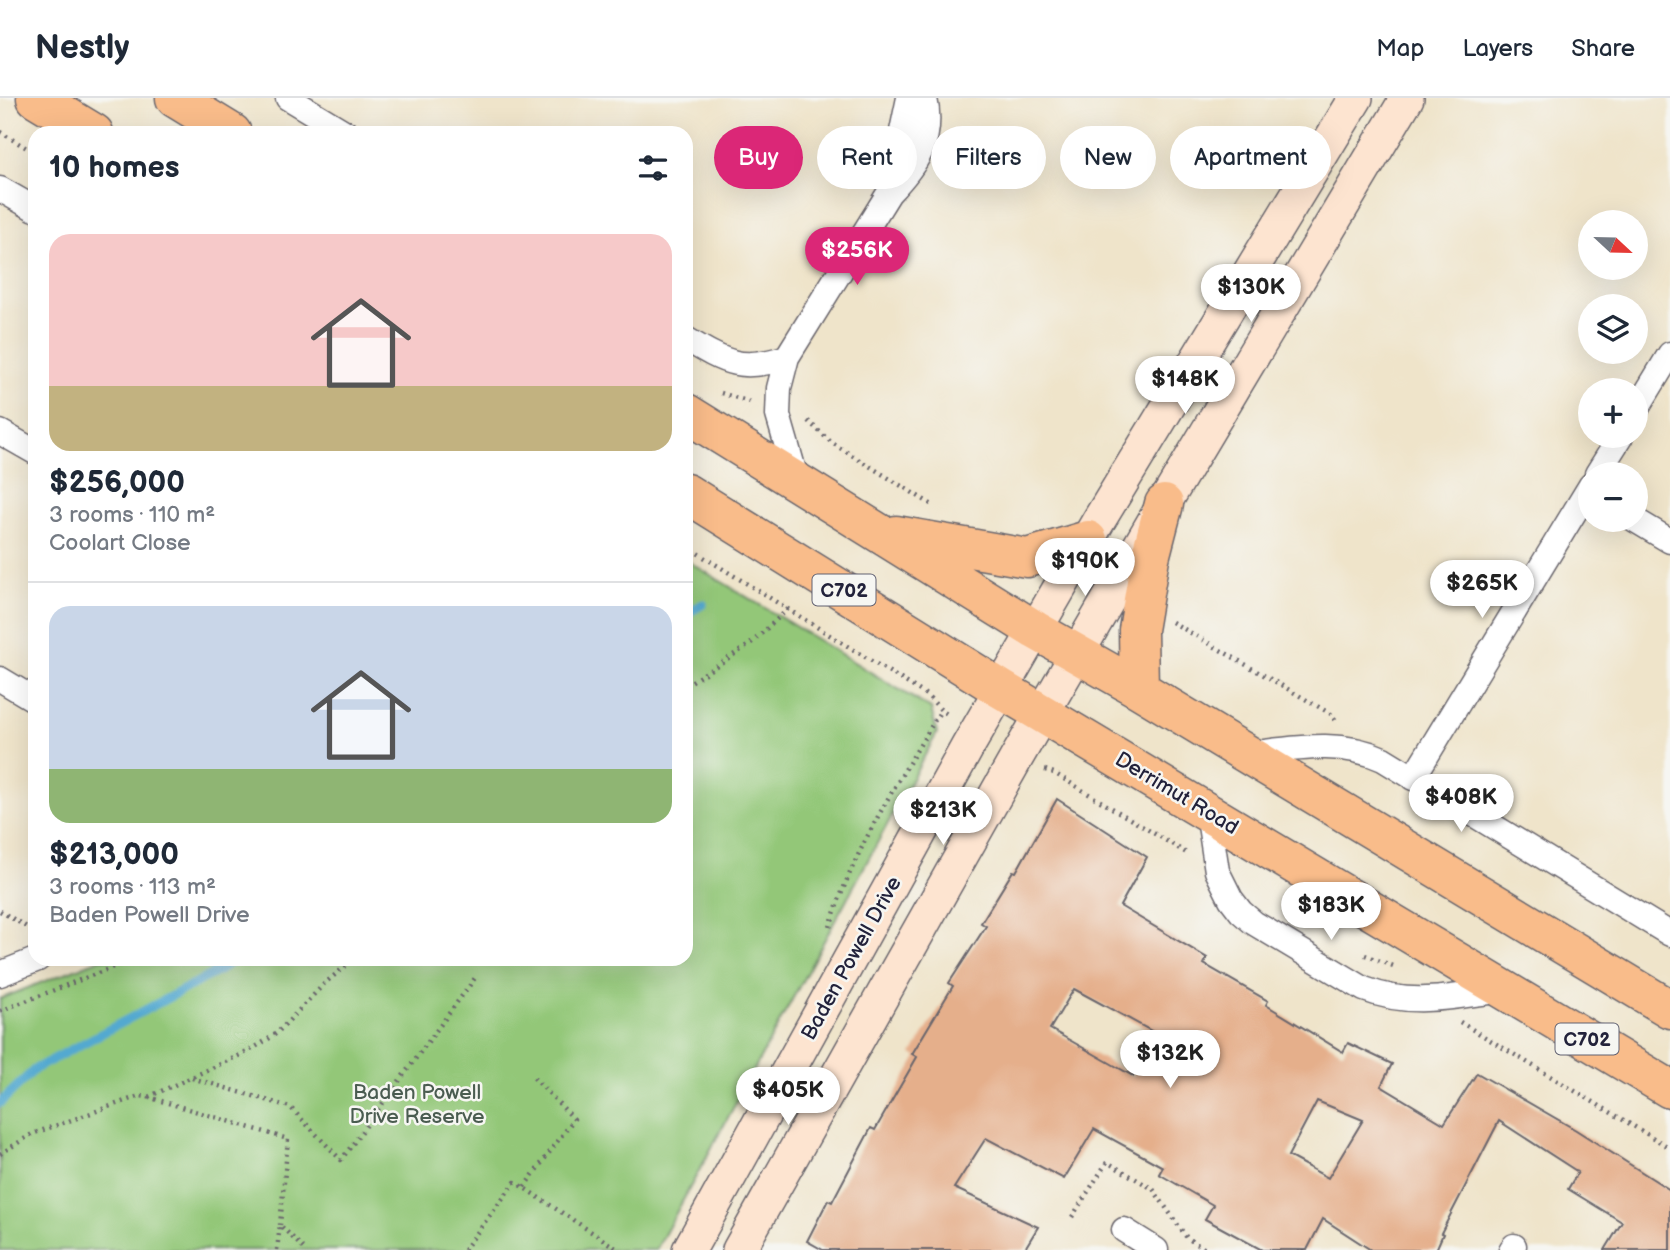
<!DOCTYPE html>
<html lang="en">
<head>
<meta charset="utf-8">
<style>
  body { margin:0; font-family:"Balsamiq Sans",sans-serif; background:#f2f2f3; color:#1f2937; height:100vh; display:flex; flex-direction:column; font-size:26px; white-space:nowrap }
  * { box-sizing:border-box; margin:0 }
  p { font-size:23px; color:#747a83 }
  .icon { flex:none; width:38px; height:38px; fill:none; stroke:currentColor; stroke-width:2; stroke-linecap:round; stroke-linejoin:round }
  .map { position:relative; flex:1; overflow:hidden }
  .drawer { position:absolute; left:28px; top:28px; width:665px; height:840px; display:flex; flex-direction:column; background:#fff; border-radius:21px; box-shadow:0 7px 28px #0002 }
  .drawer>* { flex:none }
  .top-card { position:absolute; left:714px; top:28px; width:665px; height:63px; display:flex; gap:14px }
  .needle { width:46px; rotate:112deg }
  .fabs { position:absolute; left:1578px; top:112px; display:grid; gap:14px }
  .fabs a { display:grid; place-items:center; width:70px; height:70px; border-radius:50%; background:#fff; box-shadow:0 7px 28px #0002; font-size:35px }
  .price { position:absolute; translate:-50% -60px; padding:0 16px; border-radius:24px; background:#fff; color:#222; font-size:23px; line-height:46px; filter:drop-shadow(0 2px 4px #0008) }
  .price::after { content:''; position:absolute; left:50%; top:42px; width:21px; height:16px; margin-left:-10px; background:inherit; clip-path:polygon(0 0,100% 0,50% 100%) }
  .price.selected { background:#db2777; color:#fff }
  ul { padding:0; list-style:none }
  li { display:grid; align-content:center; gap:14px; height:371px; padding:0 21px }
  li+li { border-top:2px solid #e0e1e3 }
  li span { display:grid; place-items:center; height:217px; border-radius:21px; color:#555 }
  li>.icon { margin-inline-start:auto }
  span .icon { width:126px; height:126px; fill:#fffc; stroke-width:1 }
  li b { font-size:30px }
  h2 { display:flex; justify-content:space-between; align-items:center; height:84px; padding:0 21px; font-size:30px }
  .pill { padding:0 24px; border-radius:32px; background:#fff; box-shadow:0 7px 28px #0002; font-size:24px; line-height:63px }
  .pill.selected { background:#db2777; color:#fff }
  header { display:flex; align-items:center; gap:42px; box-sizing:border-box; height:98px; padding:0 35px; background:#fff; border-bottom:2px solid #e0e1e3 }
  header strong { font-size:33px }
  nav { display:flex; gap:38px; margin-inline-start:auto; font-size:24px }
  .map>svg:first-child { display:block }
  .green { fill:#93c778; stroke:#5a745a; stroke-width:2 }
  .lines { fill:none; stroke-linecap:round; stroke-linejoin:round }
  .stream { stroke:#53a9d0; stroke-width:9 }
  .building { fill:#e5af8b; fill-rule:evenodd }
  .street-casing { stroke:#6a666d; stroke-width:27 }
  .secondary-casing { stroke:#6a666d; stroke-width:36 }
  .highway-casing { stroke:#6a666d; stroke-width:41 }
  .path { stroke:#6a666d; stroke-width:4.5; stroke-dasharray:2 5; stroke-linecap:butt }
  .street { stroke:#fff; stroke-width:24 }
  .secondary { stroke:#fde4d0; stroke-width:33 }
  .highway { stroke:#f9bc8a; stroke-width:38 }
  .labels { text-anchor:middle; stroke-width:5; stroke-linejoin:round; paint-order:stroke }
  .shield { fill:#f6f6f2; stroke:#626272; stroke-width:2 }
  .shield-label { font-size:19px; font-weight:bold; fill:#22223b }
  .street-label { font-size:21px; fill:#22223b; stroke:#f6f6f2 }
  .park-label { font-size:21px; fill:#4a5c50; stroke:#f6f6f2 }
</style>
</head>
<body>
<header>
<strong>Nestly</strong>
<nav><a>Map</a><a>Layers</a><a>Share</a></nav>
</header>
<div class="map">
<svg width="1670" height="1152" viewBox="0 0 1670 1152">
  <rect width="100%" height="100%" fill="#f6f6f2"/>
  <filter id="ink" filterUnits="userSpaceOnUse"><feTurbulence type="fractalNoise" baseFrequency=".0143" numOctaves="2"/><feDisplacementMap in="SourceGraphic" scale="14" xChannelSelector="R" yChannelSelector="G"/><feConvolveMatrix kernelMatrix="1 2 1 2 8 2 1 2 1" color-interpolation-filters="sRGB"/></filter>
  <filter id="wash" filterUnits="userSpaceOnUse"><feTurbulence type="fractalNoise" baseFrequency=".00686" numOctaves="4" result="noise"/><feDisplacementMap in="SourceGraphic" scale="28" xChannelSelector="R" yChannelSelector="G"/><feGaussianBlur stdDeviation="1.57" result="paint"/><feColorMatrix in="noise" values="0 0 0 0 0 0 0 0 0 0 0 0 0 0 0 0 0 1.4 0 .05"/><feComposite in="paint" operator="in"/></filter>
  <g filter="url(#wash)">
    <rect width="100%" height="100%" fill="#efe4ca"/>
    <path class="green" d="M 686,462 L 931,611 L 937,635 L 656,1152 L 0,1152 L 0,901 L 100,861 L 686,861 Z"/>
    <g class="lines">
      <path class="stream" d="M 686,516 L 703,506
        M 0,1005 L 35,971 L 220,872 L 234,861"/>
    </g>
    <g id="blocks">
      <path class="building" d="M 1057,701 L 1147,759 L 1120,808 L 1207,860 L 1204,866 L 1268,903 L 1266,907 L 1343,954 L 1348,945 L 1392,966 L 1381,988 L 1444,1026 L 1477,975 L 1576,1032 L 1670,1092 L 1670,1152 L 1605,1152 L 1622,1124 L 1568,1091 L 1578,1074 L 1499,1023 L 1441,1135 L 1443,1136 L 1436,1152 L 1371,1152 L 1323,1121 L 1307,1152 L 1262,1152 L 1205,1121 L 1213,1107 L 1159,1076 L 1163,1069 L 1094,1031 L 1064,1081 L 986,1040 L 954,1090 L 1038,1129 L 1024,1152 L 823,1152 L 807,1143 L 828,1102 L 832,1104 L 871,1030 L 875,1032 L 917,959 L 912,956 L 953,888 L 949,885 L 986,828 L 981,825 L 1013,773 L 1016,774 ZM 1074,891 L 1159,937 L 1133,978 L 1050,931 ZM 1317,1003 L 1363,1022 L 1328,1080 L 1288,1058 Z"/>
    </g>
  </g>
  <g filter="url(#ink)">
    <use href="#blocks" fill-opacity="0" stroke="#6a666d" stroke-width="2"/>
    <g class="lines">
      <defs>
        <path id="street" d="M 288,0 L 346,35
          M 0,91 L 35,111
          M 889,95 L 909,0
          M 686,241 C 726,265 741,274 787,259
          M 1636,312 L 1670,256
          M 0,334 L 35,354
          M 1597,376 L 1621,338
          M 797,383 L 778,317 L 779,290 L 787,259 L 889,95 C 917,66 934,42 925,0
          M 1635,422 L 1670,443
          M 0,581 L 35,602
          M 1247,656 C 1293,651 1339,641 1383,661 L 1670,836
          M 1413,680 L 1591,387
          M 1208,714 L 1217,773 L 1231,801 L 1241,814 L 1254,825 L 1364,891 C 1413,910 1454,898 1504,892
          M 0,876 L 38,861
          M 1124,1132 L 1156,1152
          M 1511,1152 L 1514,1148"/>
        <path id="secondary" d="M 689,1152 L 968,648 L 1099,422 L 1356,0
          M 739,1152 L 1017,659 L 1164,406 L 1407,0"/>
        <path id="highway" d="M 36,0 L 94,35
          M 175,0 L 232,35
          M 686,315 L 1035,532 L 1139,591 L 1670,911
          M 686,395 L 1001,591 L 1670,991
          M 896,437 L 1027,460 L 1088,442
          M 1139,591 L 1138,532 L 1150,460 L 1164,406"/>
      </defs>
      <use href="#street" class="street-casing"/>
      <use href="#secondary" class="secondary-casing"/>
      <use href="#highway" class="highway-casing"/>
      <path class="path" d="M 0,34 L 35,55
        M 721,295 L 753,305
        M 808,323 L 832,345 L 934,408
        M 686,448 L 928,598 L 941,612 L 950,618
        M 686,459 L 697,455
        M 1172,524 L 1331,616 L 1335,622
        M 686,587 L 749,547 L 788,511
        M 1045,672 L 1054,675 L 1188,756
        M 0,813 L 35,834
        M 830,829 C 853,751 900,681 941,612
        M 1365,857 L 1396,869
        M 0,913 L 134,861
        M 1460,924 L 1670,1050
        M 192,980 L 290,1009 L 341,1062 L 475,880
        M 148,999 L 288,1041 L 280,1127
        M 0,1056 L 32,1036 L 139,998 L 148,999 L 247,954 L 267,942 L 277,935 L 325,885 L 354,861
        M 524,1089 L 574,1021 L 531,977
        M 1072,1119 L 1107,1064 L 1153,1091 L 1187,1140 L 1207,1152
        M 277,1152 L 280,1127 L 305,1152
        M 464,1152 L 515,1084 L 619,1152"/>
      <use href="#street" class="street"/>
      <use href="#secondary" class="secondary"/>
      <use href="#highway" class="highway"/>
    </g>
  </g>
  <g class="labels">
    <g class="shield">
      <rect x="812.5" y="476.5" width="63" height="31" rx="5"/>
      <rect x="1555.5" y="925.5" width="63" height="31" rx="5"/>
    </g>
    <g class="shield-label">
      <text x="844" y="499">C702</text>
      <text x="1587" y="948">C702</text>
    </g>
    <g class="street-label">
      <text transform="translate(1177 695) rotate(31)" y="7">Derrimut Road</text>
      <text transform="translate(851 860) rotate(-61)" y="7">Baden Powell Drive</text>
    </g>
    <g class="park-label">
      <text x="417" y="1001">Baden Powell<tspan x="417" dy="24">Drive Reserve</tspan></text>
    </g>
  </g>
</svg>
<div class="fabs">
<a><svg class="needle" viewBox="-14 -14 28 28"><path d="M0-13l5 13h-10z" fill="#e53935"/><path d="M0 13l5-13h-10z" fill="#747a83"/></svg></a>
<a><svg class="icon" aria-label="layers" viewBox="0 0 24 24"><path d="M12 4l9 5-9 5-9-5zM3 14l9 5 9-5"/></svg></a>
<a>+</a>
<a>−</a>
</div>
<b class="price selected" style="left:857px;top:189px">$256K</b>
<b class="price" style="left:1251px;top:226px">$130K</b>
<b class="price" style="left:1185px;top:318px">$148K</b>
<b class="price" style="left:1085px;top:500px">$190K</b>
<b class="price" style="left:1482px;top:522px">$265K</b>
<b class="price" style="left:1461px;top:736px">$408K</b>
<b class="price" style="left:943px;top:749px">$213K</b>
<b class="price" style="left:1331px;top:844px">$183K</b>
<b class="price" style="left:1170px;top:992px">$132K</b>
<b class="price" style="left:788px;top:1029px">$405K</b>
<div class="top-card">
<a class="pill selected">Buy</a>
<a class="pill">Rent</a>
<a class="pill">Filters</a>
<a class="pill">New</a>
<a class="pill">Apartment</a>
</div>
<section class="drawer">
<h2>10 homes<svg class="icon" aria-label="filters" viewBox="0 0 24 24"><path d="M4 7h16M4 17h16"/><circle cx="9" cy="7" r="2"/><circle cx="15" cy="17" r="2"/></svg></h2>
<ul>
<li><span style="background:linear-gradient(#f6c9c9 70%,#c2b280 0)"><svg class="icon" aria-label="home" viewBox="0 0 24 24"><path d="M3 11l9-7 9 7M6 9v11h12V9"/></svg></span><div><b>$256,000</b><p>3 rooms · 110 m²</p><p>Coolart Close</p></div></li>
<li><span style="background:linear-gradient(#c9d6e8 75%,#8fb573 0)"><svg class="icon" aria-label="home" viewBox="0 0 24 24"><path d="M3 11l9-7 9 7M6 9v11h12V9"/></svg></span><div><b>$213,000</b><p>3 rooms · 113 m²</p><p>Baden Powell Drive</p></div></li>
</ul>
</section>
</div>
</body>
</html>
